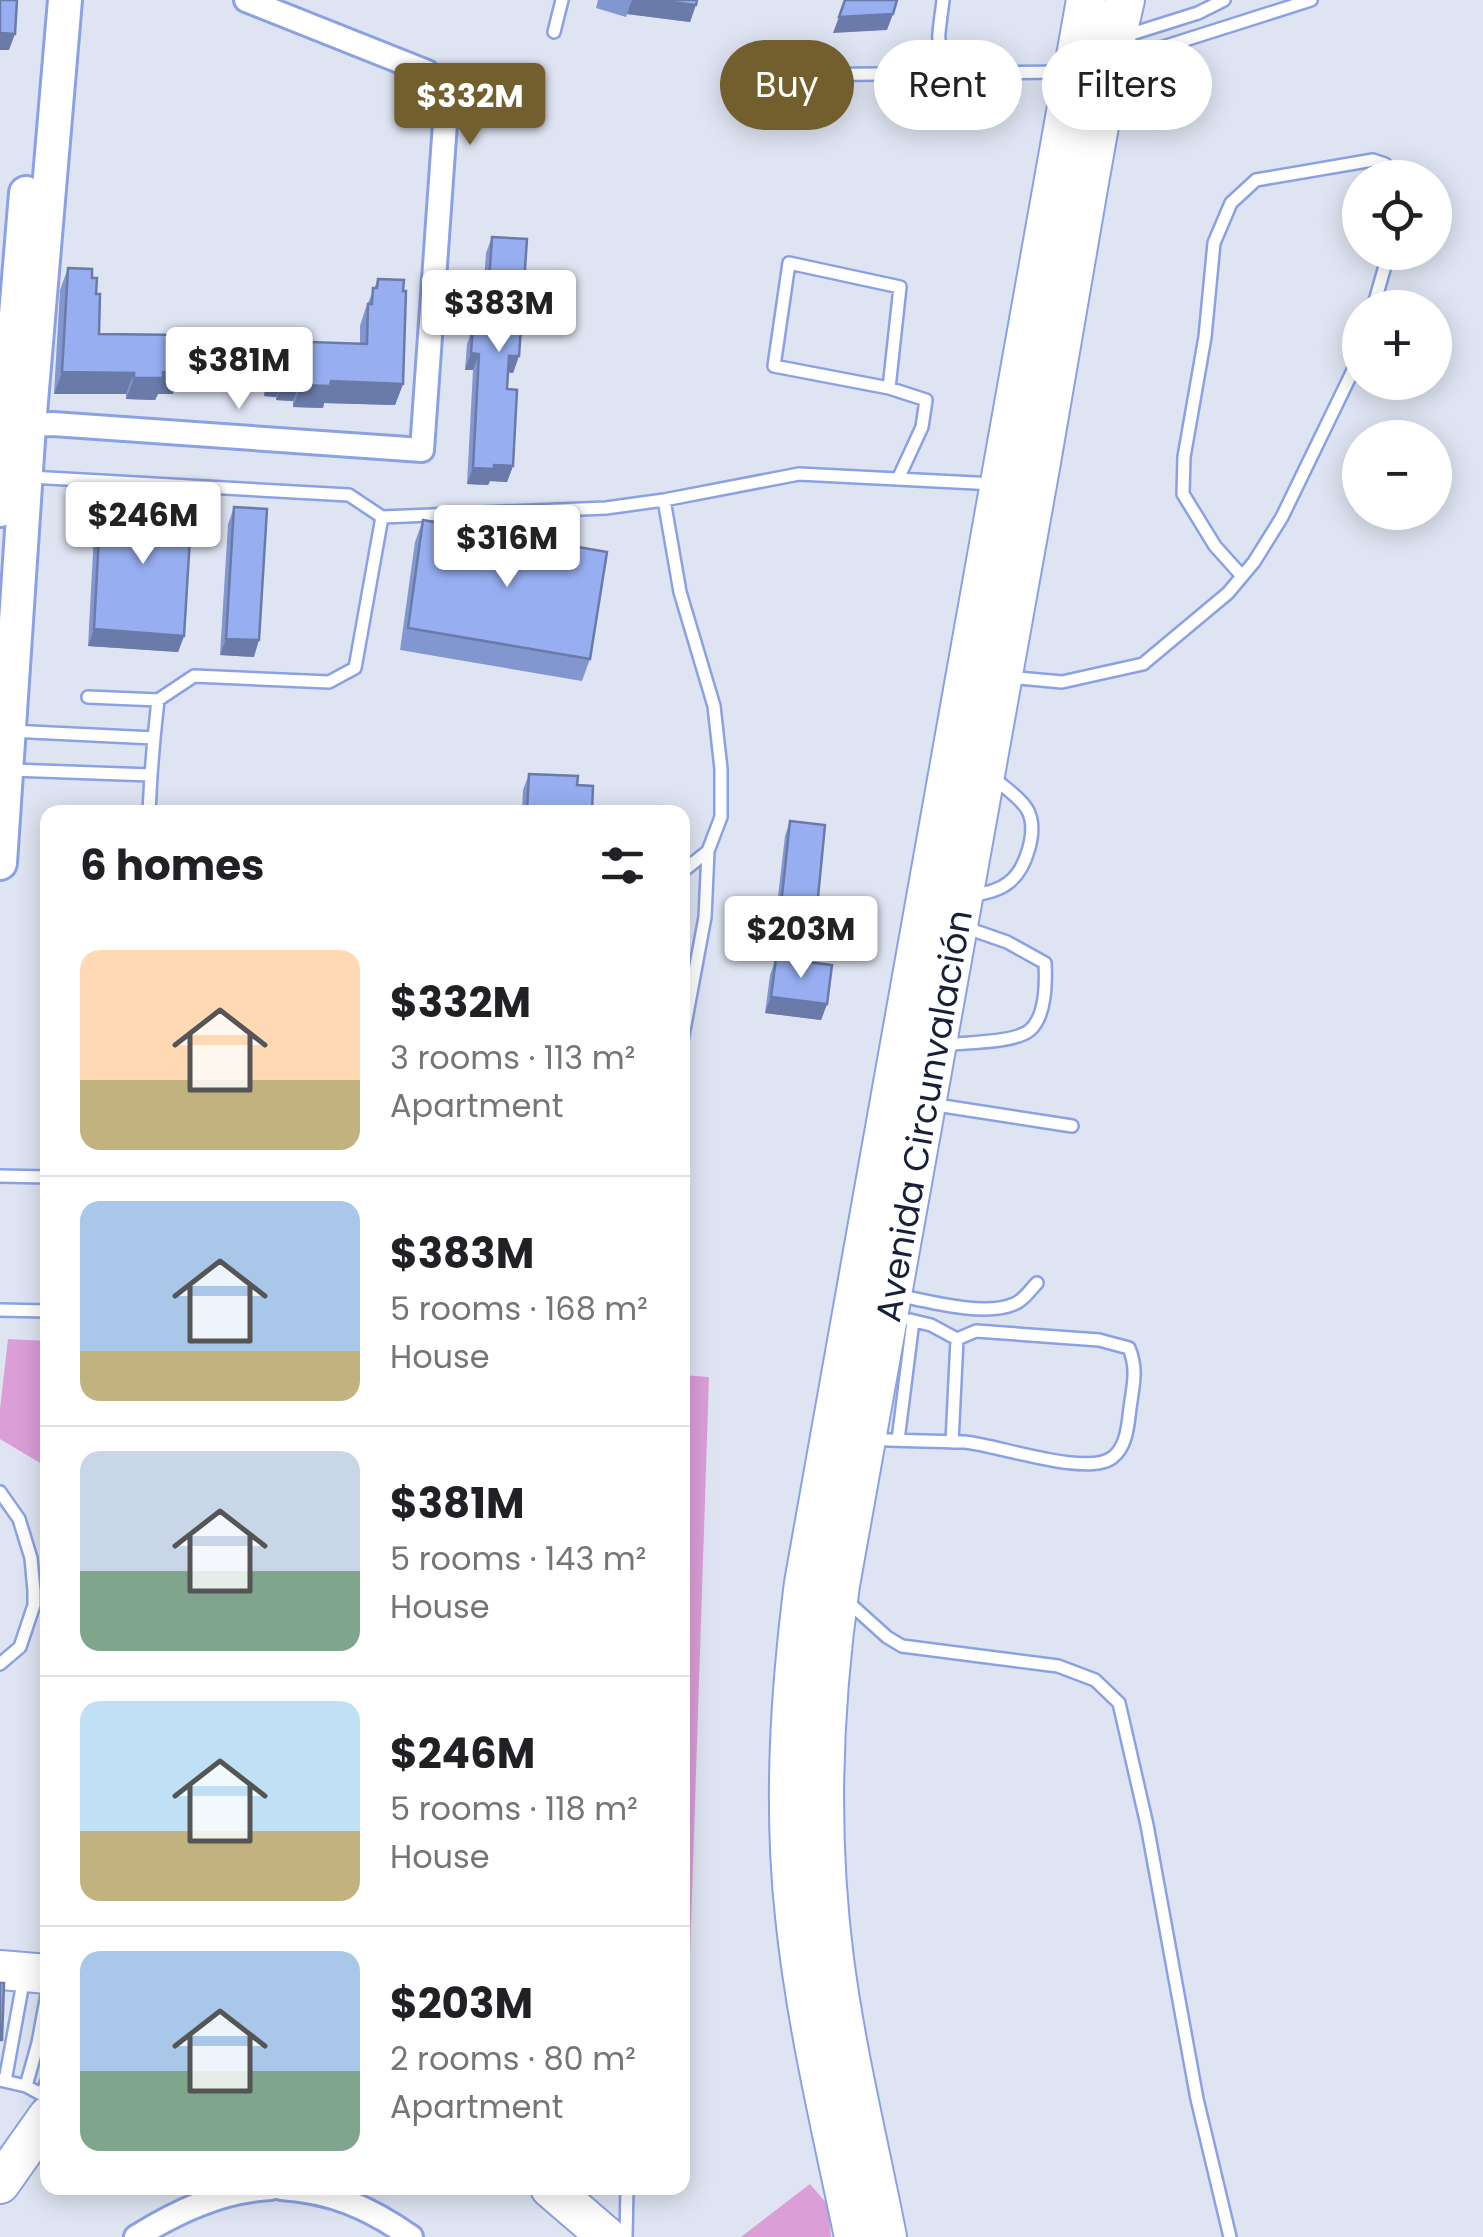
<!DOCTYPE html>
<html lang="en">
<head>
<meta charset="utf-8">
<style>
  body { margin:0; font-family:Poppins,sans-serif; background:#f6f6f6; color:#202124; height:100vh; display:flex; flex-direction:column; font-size:38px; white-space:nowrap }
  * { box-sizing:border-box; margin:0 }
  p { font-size:32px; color:#757577 }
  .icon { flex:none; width:55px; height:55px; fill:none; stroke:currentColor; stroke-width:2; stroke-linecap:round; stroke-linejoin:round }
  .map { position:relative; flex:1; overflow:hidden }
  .details { position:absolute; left:40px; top:805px; width:650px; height:1390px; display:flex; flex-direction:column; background:#fff; border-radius:20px; box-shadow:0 5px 25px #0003 }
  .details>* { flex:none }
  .hud { position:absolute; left:720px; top:40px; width:612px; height:90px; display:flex; gap:20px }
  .fabs { position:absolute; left:1342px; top:160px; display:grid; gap:20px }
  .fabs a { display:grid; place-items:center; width:110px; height:110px; border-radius:50%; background:#fff; box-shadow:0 5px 25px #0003; font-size:50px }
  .price { position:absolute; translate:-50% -85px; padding:0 22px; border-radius:10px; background:#fff; color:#222; font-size:32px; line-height:65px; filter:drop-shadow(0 2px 5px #0008) }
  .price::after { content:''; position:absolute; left:50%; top:60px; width:30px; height:22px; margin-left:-15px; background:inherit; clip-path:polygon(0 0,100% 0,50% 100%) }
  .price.on { background:#725f2d; color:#fff }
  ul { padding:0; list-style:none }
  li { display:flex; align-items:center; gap:30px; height:250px; padding:0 40px }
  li+li { border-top:2px solid #e0e0e0 }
  li span { display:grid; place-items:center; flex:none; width:280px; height:200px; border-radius:20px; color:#555 }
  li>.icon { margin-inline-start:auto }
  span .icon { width:120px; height:120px; fill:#fffc; stroke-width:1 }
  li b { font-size:42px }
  h2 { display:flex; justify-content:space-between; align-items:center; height:120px; padding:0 40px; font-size:42px }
  .tag { padding:0 35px; border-radius:45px; background:#fff; box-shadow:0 5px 25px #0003; font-size:35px; line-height:90px }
  .tag.on { background:#725f2d; color:#fff }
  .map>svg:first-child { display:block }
  .green { fill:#db9ed7 }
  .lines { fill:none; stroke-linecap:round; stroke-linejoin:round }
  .lane-casing { stroke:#8aa2e3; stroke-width:16 }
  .street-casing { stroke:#8aa2e3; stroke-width:28 }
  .secondary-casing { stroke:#8aa2e3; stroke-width:38 }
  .primary-casing { stroke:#8aa2e3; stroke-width:42 }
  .lane { stroke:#fff; stroke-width:11 }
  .street { stroke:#fff; stroke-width:22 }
  .secondary { stroke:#fff; stroke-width:32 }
  .primary { stroke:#fff; stroke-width:38 }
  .wall { fill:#8296cf }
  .shaded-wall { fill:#6a7aa9 }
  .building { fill:#97aff1; stroke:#6a7aa9; stroke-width:2.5 }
  .labels { text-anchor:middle; stroke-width:9; stroke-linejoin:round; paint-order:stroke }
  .street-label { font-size:35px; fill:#182039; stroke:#fff }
</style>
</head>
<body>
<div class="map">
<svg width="1483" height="2237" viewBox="0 0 1483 2237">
  <rect width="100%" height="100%" fill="#dee4f2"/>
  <path class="green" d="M 8,1339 L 47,1341 L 47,1467 L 0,1439 L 0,1409 Z
    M 683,1375 L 709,1377 L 689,1986 L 682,1986 Z
    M 810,2184 L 828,2205 L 831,2237 L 741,2237 Z"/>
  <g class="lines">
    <defs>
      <path id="lane" d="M 943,0 C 937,53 930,47 979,71
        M 554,32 L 562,0
        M 1125,36 L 1198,13 L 1224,0
        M 1119,61 L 1311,0
        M 786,75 L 1067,72
        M 1373,308 L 1389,252
        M 889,388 L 774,366 L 789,263 L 900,287 L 889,388 L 926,400 L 922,427 L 898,479
        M 30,477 L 349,495 L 382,517
        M 664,500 L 680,592 L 714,706 L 721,769 L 721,817 L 708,851 L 682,872
        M 1242,576 L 1215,546 L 1183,494 L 1184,457 L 1205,337 L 1214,243 L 1231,203 L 1256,180 L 1373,160 L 1385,164 L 1394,178
        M 1008,677 L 1062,682 L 1143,664 L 1228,593 L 1254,562 L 1282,517 L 1360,356
        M 88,697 L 158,700
        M 10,731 L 154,738 L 158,700 L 194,676 L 329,682 L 355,668 L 382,517 L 606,508 L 664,500 L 799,474 L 995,484
        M 12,770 L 151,775 L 149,812
        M 151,775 L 154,738
        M 971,896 C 984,893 998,891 1008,883 C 1026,870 1038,831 1028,811 C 1022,799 1005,788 994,778
        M 682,1041 L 705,917 L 708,851
        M 945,1045 C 966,1042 1015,1043 1030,1030 C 1046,1016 1046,982 1045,963 L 1007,942 L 964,927
        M 930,1104 L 1072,1126
        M 0,1176 L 48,1177
        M 897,1295 C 926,1301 986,1317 1014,1304 C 1023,1301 1030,1290 1037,1283
        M 0,1310 L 48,1311
        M 910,1320 L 931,1325 L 957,1339
        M 872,1439 C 902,1441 933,1441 964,1442 C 995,1444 1088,1478 1113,1457 C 1127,1446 1128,1424 1130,1408 C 1133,1385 1138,1370 1129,1348 L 1099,1340 L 976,1331 L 957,1339
        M 898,1440 L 913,1321
        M 952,1442 L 957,1339
        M 0,1492 L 19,1519 L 31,1558 L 34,1591 L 34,1605 L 20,1647 L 0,1664
        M 846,1600 L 887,1637 L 902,1646 L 1058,1666 L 1095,1680 L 1119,1703 L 1147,1825 L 1197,2099 L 1230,2237
        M 0,2080 L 26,2086 L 38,2043 L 48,1989
        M 5,2081 L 24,1977
        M 26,2086 L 48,2098
        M 42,2094 L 48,2079
        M 626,2237 L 627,2188"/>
      <path id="street" d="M 29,425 L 53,424 L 422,450 L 446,109 L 441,88 L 427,72 L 246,0
        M 281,2188 C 331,2191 370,2208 411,2237
        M 136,2237 C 178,2211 221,2191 271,2188"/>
      <path id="secondary" d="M 0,510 L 26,193
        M 0,863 L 29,425 L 65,0"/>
      <path id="primary" d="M 0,1970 L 48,1974
        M 0,2184 L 48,2116
        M 550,2188 L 607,2237
        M 854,2237 C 832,2131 806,2024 795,1916 C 783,1805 790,1694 804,1583 L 1086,0
        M 887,2237 C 869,2145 846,2052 834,1959 C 818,1834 822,1710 840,1585 L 1041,462 L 1088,188 L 1110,64 L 1125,0"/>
    </defs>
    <use href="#lane" class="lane-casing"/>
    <use href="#street" class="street-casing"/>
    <use href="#secondary" class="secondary-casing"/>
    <use href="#primary" class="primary-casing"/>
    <use href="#lane" class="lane"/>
    <use href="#street" class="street"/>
    <use href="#secondary" class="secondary"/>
    <use href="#primary" class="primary"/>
  </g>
  <path class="wall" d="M 598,0 L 697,0 L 690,22 L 627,14 L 626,17 L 596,8 Z
    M 492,237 L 519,356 L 513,373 L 508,372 L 507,389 L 513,466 L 507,482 L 490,481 L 488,485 L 467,484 L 473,370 L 465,370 L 467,344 L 473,327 L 481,328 L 486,253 Z
    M 68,268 L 92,278 L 99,334 L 185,391 L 174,390 L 173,394 L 158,394 L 155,400 L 126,399 L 126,394 L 54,394 L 60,290 Z
    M 378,279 L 403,384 L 395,405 L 324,403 L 323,408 L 293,407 L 293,401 L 276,400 L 276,397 L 264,396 L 265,368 L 273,346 L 281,346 L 283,341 L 360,344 L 360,326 L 365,310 Z
    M 101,498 L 135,502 L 184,636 L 178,652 L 88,646 L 95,515 Z
    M 234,507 L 254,657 L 220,655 L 228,524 Z
    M 423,520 L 590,659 L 582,681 L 400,650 L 415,542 Z
    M 529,774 L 577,785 L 592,812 L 522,812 L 523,790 Z
    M 790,821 L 810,943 L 773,939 L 785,836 Z
    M 776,958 L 827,1004 L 821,1020 L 765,1013 L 770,975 Z
    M 48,1100 L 48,1148 L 45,1148 Z"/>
  <path class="shaded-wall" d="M 632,0 L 653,0 L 696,5 L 690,22 L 627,14 Z
    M 893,14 L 887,30 L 833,33 L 839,17 Z
    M 0,33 L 15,34 L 9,50 L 0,50 Z
    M 471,353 L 479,354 L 473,370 L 465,370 Z
    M 509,356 L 519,356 L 513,373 L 503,372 Z
    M 181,369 L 193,369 L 185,391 L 174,390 L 173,394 L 158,394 L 155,400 L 126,399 L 134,378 Z
    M 62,372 L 134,373 L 126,394 L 54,394 Z
    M 272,374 L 284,375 L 276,397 L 264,396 Z
    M 284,379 L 301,379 L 293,401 L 276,400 Z
    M 331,381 L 403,384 L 395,405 L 324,403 L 323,408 L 293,407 L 301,385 Z
    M 494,465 L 513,466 L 507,482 L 490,481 L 488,485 L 467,484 L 473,468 Z
    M 94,629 L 184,636 L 178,652 L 88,646 Z
    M 226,639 L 259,640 L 254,657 L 220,655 Z
    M 779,924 L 815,928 L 810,943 L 773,939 Z
    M 771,997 L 827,1004 L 821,1020 L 765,1013 Z"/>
  <path class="building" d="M 0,0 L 17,0 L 15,34 L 0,33 Z
    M 653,0 L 697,0 L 696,5 Z
    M 845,0 L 897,0 L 893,14 L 839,17 Z
    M 492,237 L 527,239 L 519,356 L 509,356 L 507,389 L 517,390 L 513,466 L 494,465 L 494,469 L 473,468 L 479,354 L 471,353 L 473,327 L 486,328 Z
    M 68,268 L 92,269 L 92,278 L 97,278 L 96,294 L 100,294 L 99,334 L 184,335 L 183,340 L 194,340 L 193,369 L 181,369 L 180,373 L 163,372 L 163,378 L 134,378 L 134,373 L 62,372 Z
    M 378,279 L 404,280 L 403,291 L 406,291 L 403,384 L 331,381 L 330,386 L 301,385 L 301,379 L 284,379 L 284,375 L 272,374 L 273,346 L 282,346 L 283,341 L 367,344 L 368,304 L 372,304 L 373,288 L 377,288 Z
    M 101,498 L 192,505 L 184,636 L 94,629 Z
    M 234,507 L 267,509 L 259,640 L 226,639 Z
    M 423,520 L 607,552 L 590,659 L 408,628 Z
    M 529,774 L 578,776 L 577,785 L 593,786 L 592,812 L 527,811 Z
    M 790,821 L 825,825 L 815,928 L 779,924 Z
    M 776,958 L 832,965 L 827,1004 L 771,997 Z
    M 0,1983 L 4,1983 L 2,2040 L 0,2040 Z"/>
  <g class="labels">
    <g class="street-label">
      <text transform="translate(924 1116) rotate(-80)" y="12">Avenida Circunvalación</text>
    </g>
  </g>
</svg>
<div class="fabs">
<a><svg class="icon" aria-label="locate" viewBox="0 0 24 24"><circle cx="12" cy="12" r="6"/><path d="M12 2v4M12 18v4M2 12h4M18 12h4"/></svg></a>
<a>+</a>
<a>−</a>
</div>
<b class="price on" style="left:470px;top:148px">$332M</b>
<b class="price" style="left:499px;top:355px">$383M</b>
<b class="price" style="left:239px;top:412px">$381M</b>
<b class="price" style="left:143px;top:567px">$246M</b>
<b class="price" style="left:507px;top:590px">$316M</b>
<b class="price" style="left:801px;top:981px">$203M</b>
<div class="hud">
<a class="tag on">Buy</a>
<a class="tag">Rent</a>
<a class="tag">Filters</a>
</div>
<section class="details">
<h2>6 homes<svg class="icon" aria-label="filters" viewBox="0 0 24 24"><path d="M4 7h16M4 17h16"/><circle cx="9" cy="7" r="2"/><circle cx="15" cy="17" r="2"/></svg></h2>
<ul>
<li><span style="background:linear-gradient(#ffd9b3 65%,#c2b280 0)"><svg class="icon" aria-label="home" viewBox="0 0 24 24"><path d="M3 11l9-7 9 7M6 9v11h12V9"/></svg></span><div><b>$332M</b><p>3 rooms · 113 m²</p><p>Apartment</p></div></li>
<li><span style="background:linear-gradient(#a9c7e8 75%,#c2b280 0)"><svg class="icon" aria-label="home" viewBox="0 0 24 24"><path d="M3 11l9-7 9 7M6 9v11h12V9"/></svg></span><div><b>$383M</b><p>5 rooms · 168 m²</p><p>House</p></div></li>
<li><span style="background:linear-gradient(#c9d6e8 60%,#7fa58c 0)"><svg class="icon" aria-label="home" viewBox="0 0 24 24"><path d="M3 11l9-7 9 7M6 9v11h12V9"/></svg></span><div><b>$381M</b><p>5 rooms · 143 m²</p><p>House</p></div></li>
<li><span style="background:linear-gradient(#bfe0f5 65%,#c2b280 0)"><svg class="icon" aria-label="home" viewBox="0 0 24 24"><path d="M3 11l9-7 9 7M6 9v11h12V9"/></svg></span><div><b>$246M</b><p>5 rooms · 118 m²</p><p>House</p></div></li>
<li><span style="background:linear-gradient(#a9c7e8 60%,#7fa58c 0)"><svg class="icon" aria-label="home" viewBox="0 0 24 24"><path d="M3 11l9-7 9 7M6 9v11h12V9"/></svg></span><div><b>$203M</b><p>2 rooms · 80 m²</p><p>Apartment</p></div></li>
</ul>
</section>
</div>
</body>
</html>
